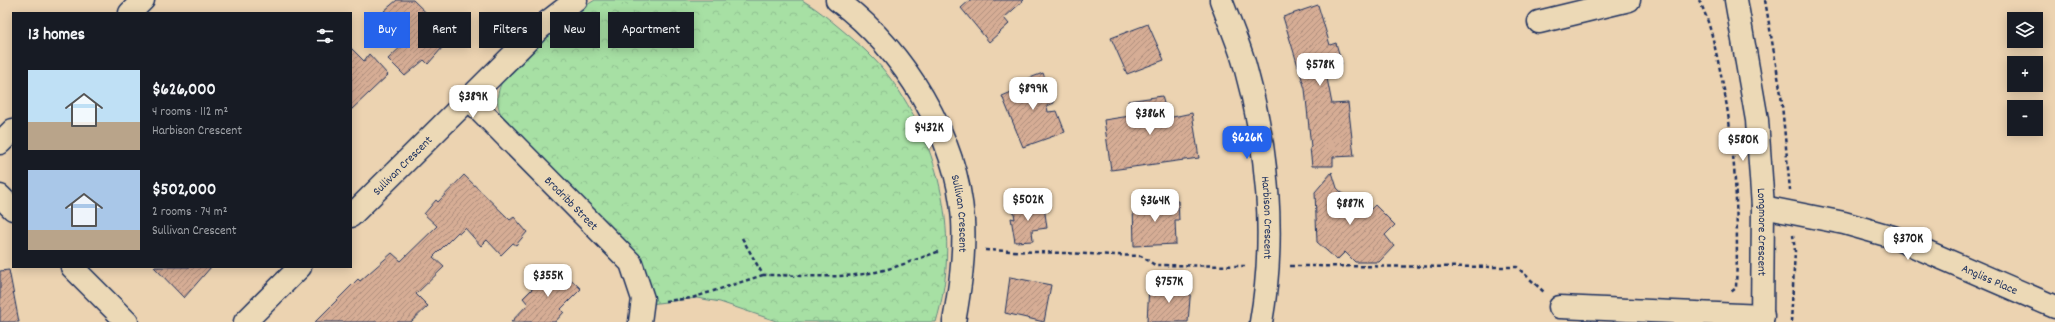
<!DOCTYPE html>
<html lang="en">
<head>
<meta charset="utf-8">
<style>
  body { margin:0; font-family:Dekko,sans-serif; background:#242831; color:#f1f3f6; height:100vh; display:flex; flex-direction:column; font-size:15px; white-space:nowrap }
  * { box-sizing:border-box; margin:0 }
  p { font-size:13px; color:#9ea1a6 }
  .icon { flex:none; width:22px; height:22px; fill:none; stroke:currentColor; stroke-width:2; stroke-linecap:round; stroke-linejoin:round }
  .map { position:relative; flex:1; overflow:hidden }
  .drawer { position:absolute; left:12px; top:12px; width:340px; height:256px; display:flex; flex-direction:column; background:#171b24; border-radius:0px; box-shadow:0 2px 10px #0003 }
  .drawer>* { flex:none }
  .hud { position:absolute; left:364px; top:12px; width:380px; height:36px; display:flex; gap:8px }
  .tools { position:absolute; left:2007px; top:12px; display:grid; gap:8px }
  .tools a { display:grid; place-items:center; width:36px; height:36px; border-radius:0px; background:#171b24; box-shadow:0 2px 10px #0003; font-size:20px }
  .price { position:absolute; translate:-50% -34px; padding:0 9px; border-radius:8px; background:#fff; color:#222; font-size:13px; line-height:26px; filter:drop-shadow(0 1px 2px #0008) }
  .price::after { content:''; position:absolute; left:50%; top:24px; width:12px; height:9px; margin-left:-6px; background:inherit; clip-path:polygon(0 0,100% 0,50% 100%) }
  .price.on { background:#2563eb; color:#fff }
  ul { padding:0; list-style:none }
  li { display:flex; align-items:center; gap:12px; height:100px; padding:0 16px }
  li span { display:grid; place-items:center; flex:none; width:112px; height:80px; border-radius:0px; color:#555 }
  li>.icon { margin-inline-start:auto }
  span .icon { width:48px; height:48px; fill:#fffc; stroke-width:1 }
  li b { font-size:17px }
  h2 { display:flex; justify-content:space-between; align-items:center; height:48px; padding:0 16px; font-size:17px }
  .tag { padding:0 14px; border-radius:0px; background:#171b24; box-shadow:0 2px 10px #0003; font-size:14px; line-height:36px }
  .tag.on { background:#2563eb; color:#fff }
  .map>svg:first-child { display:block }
  .park { fill:url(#park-crowns); stroke:#618881 }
  .building { fill:url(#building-hatch); stroke:#1b2f5e }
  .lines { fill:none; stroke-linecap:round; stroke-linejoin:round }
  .street-casing { stroke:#1b2f5e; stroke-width:25 }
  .path { stroke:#1b2f5e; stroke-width:2.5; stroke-dasharray:4 3; stroke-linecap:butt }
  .street { stroke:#ecd9b6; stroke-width:22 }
  .labels { text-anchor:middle; stroke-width:3; stroke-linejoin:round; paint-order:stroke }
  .street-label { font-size:12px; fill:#1b2f5e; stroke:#ecd9b6 }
</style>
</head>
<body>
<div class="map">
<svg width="2055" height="322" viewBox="0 0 2055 322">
  <defs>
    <pattern id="park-crowns" width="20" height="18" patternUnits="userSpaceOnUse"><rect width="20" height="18" fill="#a7e0a4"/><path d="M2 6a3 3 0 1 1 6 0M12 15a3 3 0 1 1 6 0" fill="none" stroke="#8fc090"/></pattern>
    <pattern id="building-hatch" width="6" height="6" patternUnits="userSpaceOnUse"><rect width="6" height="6" fill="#d6ad95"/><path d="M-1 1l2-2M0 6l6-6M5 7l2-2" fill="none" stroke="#ad8d7d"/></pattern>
  </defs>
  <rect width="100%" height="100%" fill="#ecd3b1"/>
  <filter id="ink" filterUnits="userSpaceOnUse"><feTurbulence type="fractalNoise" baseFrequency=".025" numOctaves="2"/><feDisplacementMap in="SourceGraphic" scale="8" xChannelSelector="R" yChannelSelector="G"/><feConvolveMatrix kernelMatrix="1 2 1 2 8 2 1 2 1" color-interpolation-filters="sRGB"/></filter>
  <g filter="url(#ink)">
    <path class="park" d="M 595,0 L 802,0 C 816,8 829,19 841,29 C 859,44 876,59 890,78 C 941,146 961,240 936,322 L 779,322 L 720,302 L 697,298 L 650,304 L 503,119 C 495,103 496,92 505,76 L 569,16 Z"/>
    <path class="building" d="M 397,0 L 413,0 L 446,32 L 436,41 L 442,48 L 428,64 L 424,60 L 405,76 L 388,59 L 409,39 L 384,11 Z
      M 970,0 L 1024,0 L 1004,18 L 1009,24 L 989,42 L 961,8 Z
      M 1318,5 L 1330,45 L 1336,43 L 1342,64 L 1327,68 L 1328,73 L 1326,73 L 1332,104 L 1348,103 L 1354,156 L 1333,157 L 1333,166 L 1312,166 L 1310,148 L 1311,147 L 1305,89 L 1283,17 Z
      M 1148,24 L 1164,60 L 1127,74 L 1111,38 Z
      M 351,48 L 364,61 L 369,54 L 388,75 L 351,110 Z
      M 1043,73 L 1054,103 L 1047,106 L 1048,112 L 1057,111 L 1065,132 L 1023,147 L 1002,96 L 1021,88 L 1019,82 Z
      M 1162,96 L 1168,118 L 1192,113 L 1199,158 L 1111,170 L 1104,120 L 1130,116 L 1128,101 Z
      M 1332,172 L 1337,188 L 1365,215 L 1375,205 L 1395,225 L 1385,235 L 1394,246 L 1379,262 L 1355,262 L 1345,252 L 1337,260 L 1317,242 L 1315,192 Z
      M 464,175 L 510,220 L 514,217 L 527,232 L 516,245 L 513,243 L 501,255 L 487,240 L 481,246 L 465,228 L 460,233 L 458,232 L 433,257 L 444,267 L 416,294 L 428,306 L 411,322 L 315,322 L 358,279 L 360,281 L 392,253 L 401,261 L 437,226 L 424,214 L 436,200 L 438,202 Z
      M 1178,201 L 1179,220 L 1175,220 L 1176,244 L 1134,246 L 1133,203 Z
      M 1044,206 L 1047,228 L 1032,230 L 1033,241 L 1015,242 L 1011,218 L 1015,219 L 1013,207 Z
      M 556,265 L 581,289 L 561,309 L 564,312 L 555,322 L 511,322 L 528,304 L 523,298 Z
      M 154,267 L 211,267 L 184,298 Z
      M 9,270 L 19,322 L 0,322 L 0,271 Z
      M 1010,277 L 1051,285 L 1044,322 L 1005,313 Z
      M 1149,285 L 1191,287 L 1188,322 L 1147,322 Z"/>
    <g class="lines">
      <defs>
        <g id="street">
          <path id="s1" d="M 837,0 C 904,50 957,136 963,220 C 965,254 960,288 954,322"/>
          <path id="s2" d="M 1221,0 C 1229,22 1239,44 1245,66 C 1268,148 1276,237 1261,322"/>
          <path id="s3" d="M 1736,0 L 1757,120 L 1763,207 L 1762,322"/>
          <path d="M 130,13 L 143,0"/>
          <path d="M 1539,22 L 1629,0"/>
          <path id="s4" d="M 469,99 L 631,263 L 643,299 L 640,322"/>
          <path d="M 0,143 L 13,130"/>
          <path d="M 0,196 L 13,209"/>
          <path id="s5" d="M 1763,207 L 1844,223 L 1893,237 L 2055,307"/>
          <path id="s6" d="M 351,216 L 541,27 L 576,0"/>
          <path d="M 72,267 L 127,322"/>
          <path d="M 1560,307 L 1763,316"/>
          <path d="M 245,322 L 300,267"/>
        </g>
      </defs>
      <use href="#street" class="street-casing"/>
      <path class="path" d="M 1699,0 C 1709,20 1713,39 1718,61 C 1735,134 1739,213 1736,288 L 1731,292
        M 1765,0 L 1781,94 L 1790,190
        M 742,238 L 763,275 C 798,275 835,279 870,273 C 894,269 917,259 940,251
        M 985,250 L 1141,256 L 1155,265 L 1245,266
        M 1290,266 L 1517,267 L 1545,293
        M 665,301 L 692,298 L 763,275
        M 1791,322 L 1795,251 L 1793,235"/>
      <use href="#street" class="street"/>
    </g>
  </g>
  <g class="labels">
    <g class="street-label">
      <text dy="4" stroke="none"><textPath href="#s6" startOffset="72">Sullivan Crescent</textPath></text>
      <text dy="4" stroke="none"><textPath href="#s4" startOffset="146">Brodribb Street</textPath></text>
      <text dy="4" stroke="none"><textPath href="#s1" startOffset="254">Sullivan Crescent</textPath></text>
      <text dy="4" stroke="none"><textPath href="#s2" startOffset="224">Harbison Crescent</textPath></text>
      <text dy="4" stroke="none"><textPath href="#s3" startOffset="234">Longmore Crescent</textPath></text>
      <text dy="4" stroke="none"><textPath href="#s5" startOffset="239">Angliss Place</textPath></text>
    </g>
  </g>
</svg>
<div class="tools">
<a><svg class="icon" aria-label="layers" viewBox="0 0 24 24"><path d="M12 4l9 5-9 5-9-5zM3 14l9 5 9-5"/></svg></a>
<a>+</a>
<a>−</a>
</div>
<b class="price" style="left:1320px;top:87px">$578K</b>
<b class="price" style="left:1033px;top:111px">$899K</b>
<b class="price" style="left:473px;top:119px">$389K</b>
<b class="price" style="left:1150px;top:136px">$386K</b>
<b class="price" style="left:929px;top:150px">$432K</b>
<b class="price on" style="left:1247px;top:160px">$626K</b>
<b class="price" style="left:1743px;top:162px">$580K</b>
<b class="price" style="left:1028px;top:222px">$502K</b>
<b class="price" style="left:1155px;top:223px">$364K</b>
<b class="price" style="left:1350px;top:226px">$887K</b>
<b class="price" style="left:1908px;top:261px">$370K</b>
<b class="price" style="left:548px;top:298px">$355K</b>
<b class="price" style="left:1169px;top:304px">$757K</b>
<div class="hud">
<a class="tag on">Buy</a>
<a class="tag">Rent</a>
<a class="tag">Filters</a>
<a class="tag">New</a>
<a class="tag">Apartment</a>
</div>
<section class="drawer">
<h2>13 homes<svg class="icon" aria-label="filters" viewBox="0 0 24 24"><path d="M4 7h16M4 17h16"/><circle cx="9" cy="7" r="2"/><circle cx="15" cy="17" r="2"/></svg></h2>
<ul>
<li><span style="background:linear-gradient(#bfe0f5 65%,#b9a48a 0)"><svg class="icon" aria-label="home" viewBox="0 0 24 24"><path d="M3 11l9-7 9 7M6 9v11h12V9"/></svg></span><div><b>$626,000</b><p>4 rooms · 112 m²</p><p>Harbison Crescent</p></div></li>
<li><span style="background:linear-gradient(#a9c7e8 75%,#b9a48a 0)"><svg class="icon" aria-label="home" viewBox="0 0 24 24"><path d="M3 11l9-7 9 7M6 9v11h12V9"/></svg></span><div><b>$502,000</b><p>2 rooms · 74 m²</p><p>Sullivan Crescent</p></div></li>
</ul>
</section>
</div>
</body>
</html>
